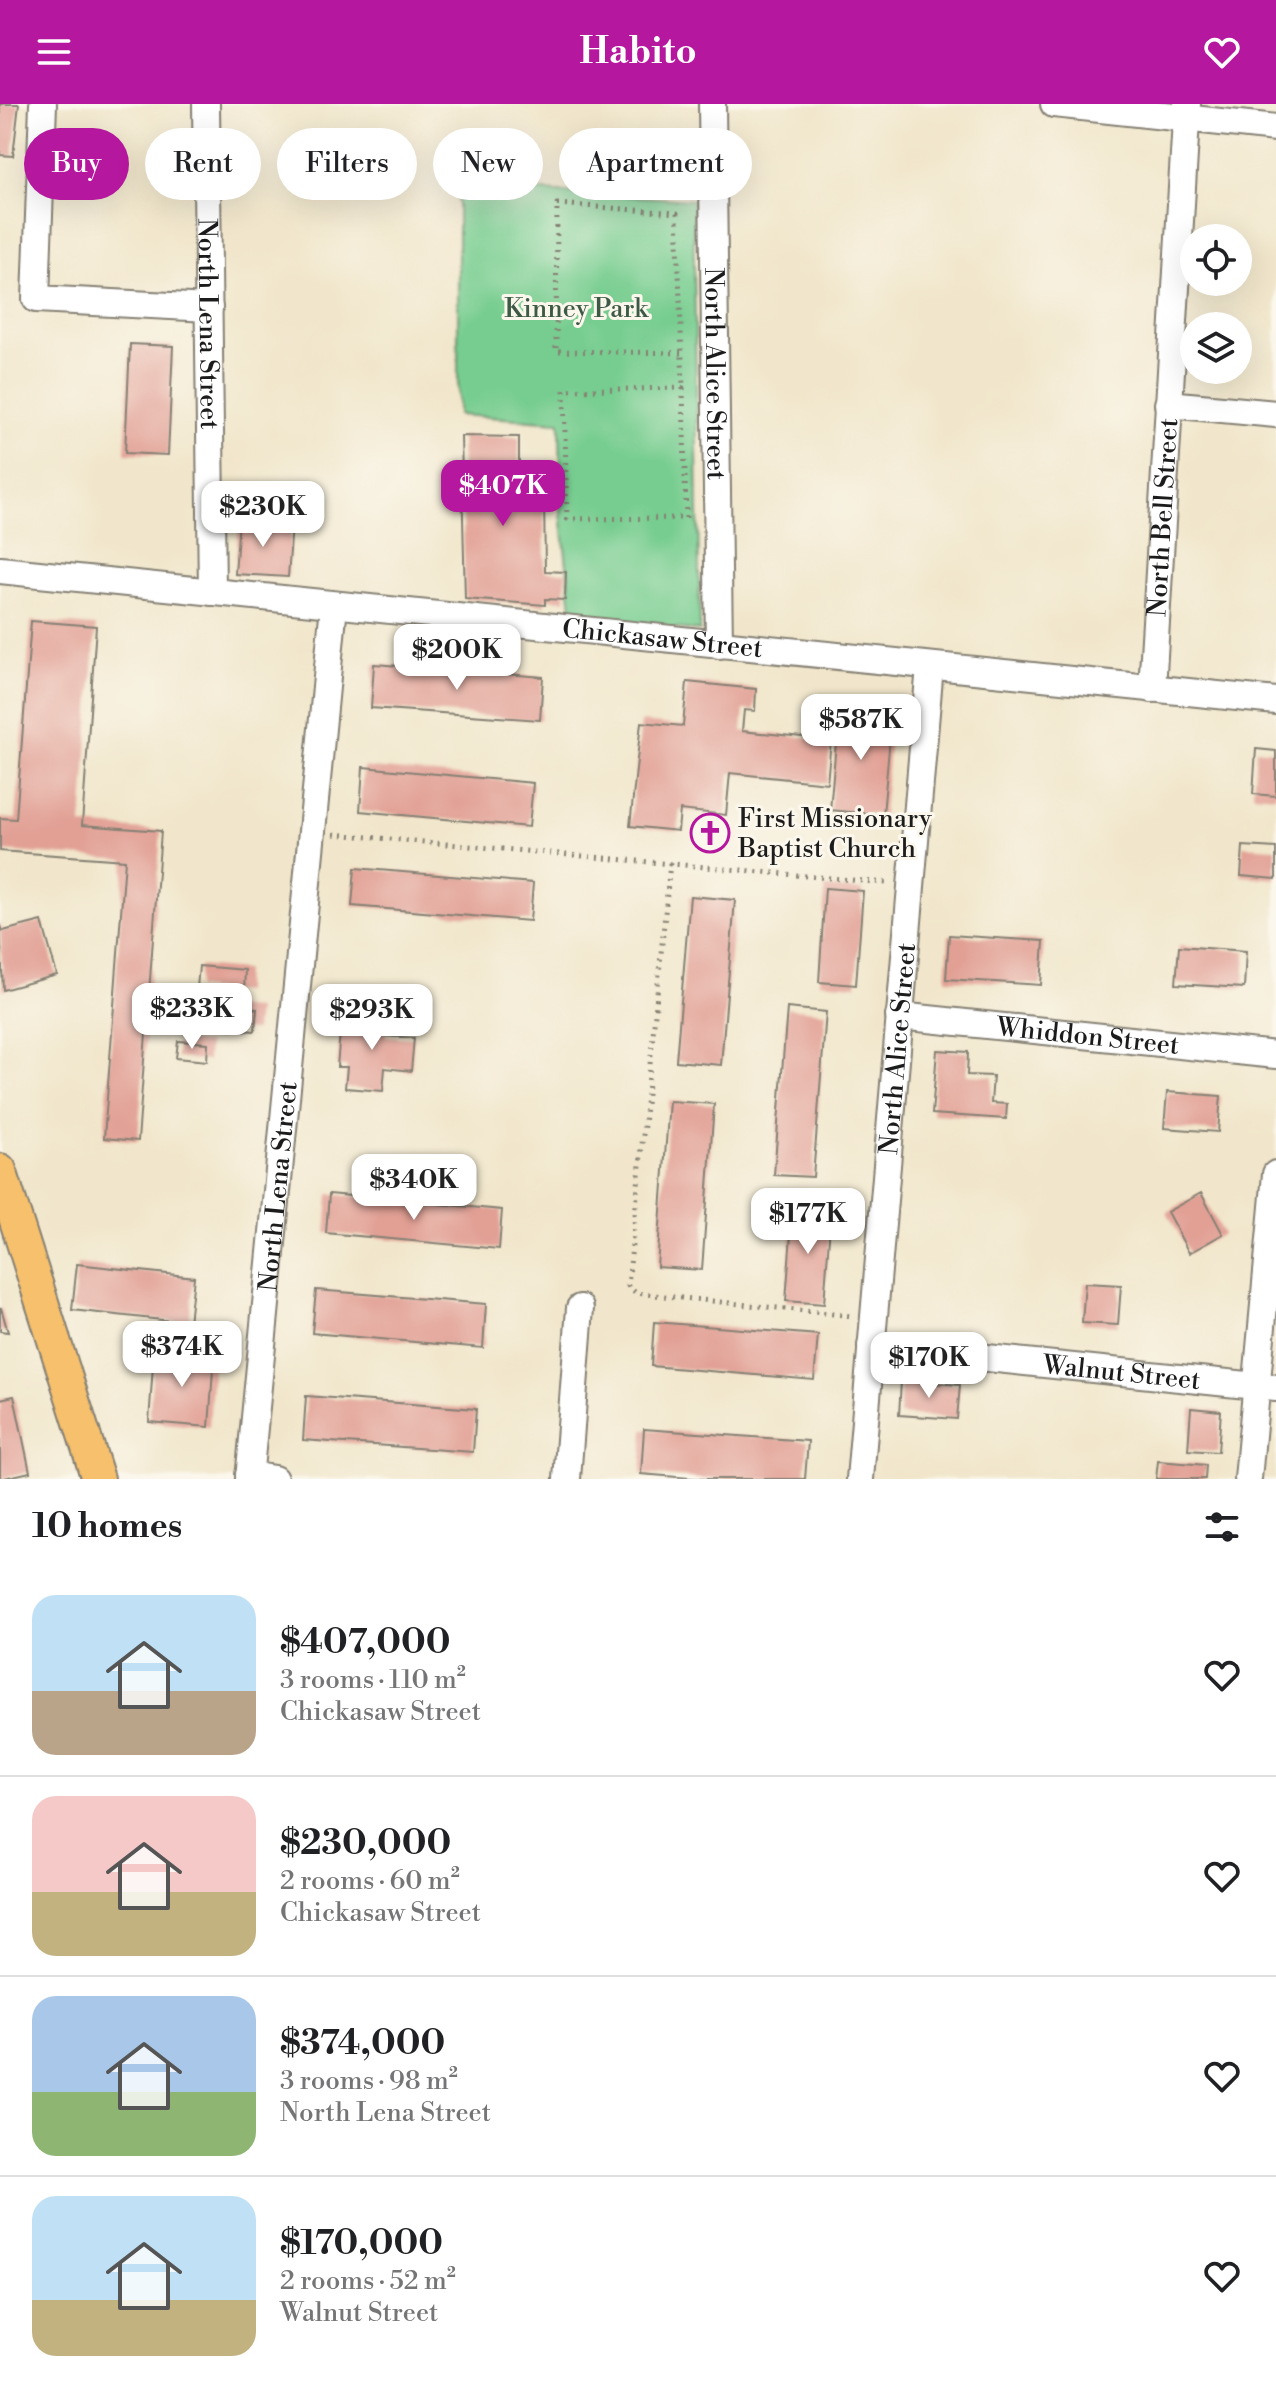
<!DOCTYPE html>
<html lang="en">
<head>
<meta charset="utf-8">
<style>
  body { margin:0; font-family:"Libre Bodoni",serif; background:#f2f2f2; color:#202124; height:100vh; display:flex; flex-direction:column; font-size:30px; white-space:nowrap }
  * { box-sizing:border-box; margin:0 }
  p { font-size:26px; color:#757577 }
  .icon { flex:none; width:44px; height:44px; fill:none; stroke:currentColor; stroke-width:2; stroke-linecap:round; stroke-linejoin:round }
  .map { position:relative; height:1375px; overflow:hidden }
  .details { display:flex; flex-direction:column; background:#fff; flex:1 }
  .details>* { flex:none }
  .top-card { position:absolute; left:24px; top:24px; width:800px; height:72px; display:flex; gap:16px }
  .fabs { position:absolute; left:1180px; top:120px; display:grid; gap:16px }
  .fabs a { display:grid; place-items:center; width:72px; height:72px; border-radius:50%; background:#fff; box-shadow:0 8px 32px #0002; font-size:40px }
  .price { position:absolute; translate:-50% -68px; padding:0 18px; border-radius:16px; background:#fff; color:#222; font-size:26px; line-height:52px; filter:drop-shadow(0 2px 4px #0008) }
  .price::after { content:''; position:absolute; left:50%; top:48px; width:24px; height:18px; margin-left:-12px; background:inherit; clip-path:polygon(0 0,100% 0,50% 100%) }
  .price.active { background:#b5179e; color:#fff }
  ul { padding:0; list-style:none }
  li { display:flex; align-items:center; gap:24px; height:200px; padding:0 32px }
  li+li { border-top:2px solid #e0e0e0 }
  li span { display:grid; place-items:center; flex:none; width:224px; height:160px; border-radius:24px; color:#555 }
  li>.icon { margin-inline-start:auto }
  span .icon { width:96px; height:96px; fill:#fffc; stroke-width:1 }
  li b { font-size:34px }
  h2 { display:flex; justify-content:space-between; align-items:center; height:96px; padding:0 32px; font-size:34px }
  .chip { padding:0 28px; border-radius:36px; background:#fff; box-shadow:0 8px 32px #0002; font-size:28px; line-height:72px }
  .chip.active { background:#b5179e; color:#fff }
  header { display:flex; justify-content:space-between; align-items:center; height:104px; padding:0 32px; background:#b5179e; color:#fff; font-size:36px; font-weight:800 }
  .map>svg:first-child { display:block }
  .green { fill:#77cd90; stroke:#4a7456; stroke-width:2 }
  .building { fill:#e2a095 }
  .lines { fill:none; stroke-linecap:round; stroke-linejoin:round }
  .minor-casing { stroke:#868174; stroke-width:30 }
  .major-casing { stroke:#868174; stroke-width:36 }
  .path { stroke:#868174; stroke-width:5; stroke-dasharray:2 6; stroke-linecap:butt }
  .minor { stroke:#fff; stroke-width:26 }
  .major { stroke:#f7c06c; stroke-width:32 }
  .labels { text-anchor:middle; stroke-width:6; stroke-linejoin:round; paint-order:stroke }
  .park-label { font-size:26px; fill:#3c5a45; stroke:#fbf7ec }
  .street-label { font-size:26px; fill:#1c1c1c; stroke:#fbf7ec }
  .poi-label { font-size:26px; fill:#1c1c1c; stroke:#fbf7ec; text-anchor:start }
</style>
</head>
<body>
<header><svg class="icon" aria-label="menu" viewBox="0 0 24 24"><path d="M4 6h16M4 12h16M4 18h16"/></svg>Habito<svg class="icon" aria-label="heart" viewBox="0 0 24 24"><path d="M12 20l-8-8c-3-5 5-10 8-4 3-6 11-1 8 4z"/></svg></header>
<div class="map">
<svg width="1276" height="1375" viewBox="0 0 1276 1375">
  <rect width="100%" height="100%" fill="#fbf7ec"/>
  <filter id="ink" filterUnits="userSpaceOnUse"><feTurbulence type="fractalNoise" baseFrequency=".0125" numOctaves="2"/><feDisplacementMap in="SourceGraphic" scale="16" xChannelSelector="R" yChannelSelector="G"/><feConvolveMatrix kernelMatrix="1 2 1 2 8 2 1 2 1" color-interpolation-filters="sRGB"/></filter>
  <filter id="wash" filterUnits="userSpaceOnUse"><feTurbulence type="fractalNoise" baseFrequency=".006" numOctaves="4" result="noise"/><feDisplacementMap in="SourceGraphic" scale="32" xChannelSelector="R" yChannelSelector="G"/><feGaussianBlur stdDeviation="1.8" result="paint"/><feColorMatrix in="noise" values="0 0 0 0 0 0 0 0 0 0 0 0 0 0 0 0 0 1.4 0 .05"/><feComposite in="paint" operator="in"/></filter>
  <g filter="url(#wash)">
    <rect width="100%" height="100%" fill="#f1e6cb"/>
    <path class="green" d="M 458,82 L 693,96 L 700,527 L 573,513 L 561,409 L 560,318 L 458,311 Z"/>
    <g id="blocks">
      <path class="building" d="M 0,0 L 19,0 L 13,52 L 0,51 Z
        M 130,240 L 173,242 L 168,351 L 125,349 Z
        M 461,332 L 519,333 L 519,391 L 544,392 L 545,467 L 566,468 L 565,496 L 545,495 L 545,501 L 465,495 Z
        M 239,416 L 292,420 L 288,473 L 235,470 Z
        M 31,517 L 96,522 L 82,721 L 161,727 L 138,1037 L 104,1034 L 125,756 L 0,747 L 0,714 L 16,715 Z
        M 374,560 L 543,573 L 540,616 L 371,604 Z
        M 687,578 L 756,585 L 755,607 L 744,606 L 742,627 L 831,636 L 827,679 L 730,669 L 726,711 L 680,706 L 678,727 L 630,722 L 641,618 L 683,622 Z
        M 839,605 L 892,610 L 883,711 L 830,706 Z
        M 1256,645 L 1276,647 L 1276,692 L 1253,690 Z
        M 363,663 L 533,679 L 529,723 L 360,707 Z
        M 1243,742 L 1276,744 L 1276,775 L 1241,772 Z
        M 355,764 L 533,779 L 530,817 L 352,802 Z
        M 825,784 L 863,787 L 856,881 L 819,878 Z
        M 690,792 L 735,796 L 721,961 L 676,957 Z
        M 42,817 L 57,871 L 3,886 L 0,819 L 3,827 Z
        M 949,831 L 1044,837 L 1041,881 L 946,875 Z
        M 1179,842 L 1246,847 L 1244,884 L 1176,880 Z
        M 199,862 L 245,866 L 244,888 L 197,884 Z
        M 190,900 L 257,905 L 255,927 L 189,923 Z
        M 787,904 L 826,908 L 813,1073 L 774,1071 Z
        M 353,906 L 388,910 L 386,932 L 414,934 L 411,967 L 385,964 L 383,987 L 345,984 L 347,963 L 337,963 L 340,928 L 350,929 Z
        M 178,937 L 208,939 L 207,957 L 176,954 Z
        M 937,946 L 968,948 L 967,971 L 993,972 L 991,999 L 1007,1000 L 1006,1015 L 932,1010 Z
        M 1167,988 L 1221,992 L 1218,1028 L 1164,1024 Z
        M 669,997 L 714,1000 L 702,1166 L 657,1163 Z
        M 1201,1089 L 1223,1130 L 1189,1149 L 1167,1108 Z
        M 329,1090 L 502,1106 L 499,1145 L 326,1129 Z
        M 793,1104 L 831,1107 L 824,1200 L 786,1197 Z
        M 77,1160 L 194,1173 L 189,1219 L 72,1206 Z
        M 1085,1179 L 1121,1181 L 1118,1221 L 1082,1219 Z
        M 316,1186 L 486,1200 L 483,1244 L 312,1229 Z
        M 0,1204 L 1,1204 L 8,1228 L 0,1227 Z
        M 654,1218 L 818,1231 L 814,1276 L 651,1262 Z
        M 154,1247 L 214,1251 L 209,1323 L 149,1318 Z
        M 901,1277 L 960,1281 L 957,1315 L 899,1311 Z
        M 14,1292 L 30,1368 L 0,1375 L 0,1295 Z
        M 306,1292 L 476,1305 L 473,1348 L 303,1336 Z
        M 1191,1304 L 1221,1307 L 1218,1348 L 1188,1346 Z
        M 644,1325 L 808,1337 L 805,1375 L 702,1375 L 641,1370 Z
        M 1158,1357 L 1206,1361 L 1205,1375 L 1156,1375 Z"/>
    </g>
  </g>
  <g filter="url(#ink)">
    <use href="#blocks" fill-opacity="0" stroke="#868174" stroke-width="2"/>
    <g class="lines">
      <defs>
        <g id="minor">
          <path d="M 43,0 L 36,195 L 209,204"/>
          <path id="s1" d="M 206,0 L 212,488"/>
          <path id="s2" d="M 712,0 L 719,541"/>
          <path d="M 1054,0 L 1276,24"/>
          <path d="M 1168,300 L 1276,310"/>
          <path id="s3" d="M 0,466 L 1276,597"/>
          <path id="s4" d="M 1152,585 L 1187,0"/>
          <path id="s5" d="M 899,912 L 1276,951"/>
          <path id="s6" d="M 871,1242 L 1276,1284"/>
          <path d="M 249,1371 L 274,1375"/>
          <path id="s7" d="M 249,1375 L 334,501"/>
          <path d="M 567,1375 L 580,1204"/>
          <path id="s8" d="M 860,1375 L 930,562"/>
          <path d="M 1248,1375 L 1276,1070"/>
        </g>
        <path id="major" d="M 0,1066 L 98,1375"/>
      </defs>
      <use href="#minor" class="minor-casing"/>
      <use href="#major" class="major-casing"/>
      <path class="path" d="M 681,249 L 556,247 L 557,100 L 677,109 L 683,284
        M 683,284 L 686,414 L 567,415 L 564,286 Z
        M 334,730 L 886,779
        M 670,759 L 628,1182 L 636,1189 L 852,1212"/>
      <use href="#minor" class="minor"/>
      <use href="#major" class="major"/>
    </g>
  </g>
  <defs>
    <symbol id="church-ring" viewBox="-11 -11 22 22"><circle r="9.5" fill="#fbf7ec" stroke="#b5179e" stroke-width="1.5"/><path d="M-1.2-6h2.4v3.5h3.3v2.4h-3.3V6h-2.4V-.1h-3.3v-2.4h3.3Z" fill="#b5179e"/></symbol>
  </defs>
  <g fill-rule="evenodd">
    <use href="#church-ring" x="688" y="707" width="44" height="44"/>
  </g>
  <g class="labels">
    <g class="park-label">
      <text x="576" y="213">Kinney Park</text>
    </g>
    <g class="street-label">
      <text dy="9" stroke="none"><textPath href="#s1" startOffset="220">North Lena Street</textPath></text>
      <text dy="9" stroke="none"><textPath href="#s2" startOffset="270">North Alice Street</textPath></text>
      <text dy="9" stroke="none"><textPath href="#s4" startOffset="172">North Bell Street</textPath></text>
      <text dy="9" stroke="none"><textPath href="#s3" startOffset="666">Chickasaw Street</textPath></text>
      <text dy="9" stroke="none"><textPath href="#s5" startOffset="190">Whiddon Street</textPath></text>
      <text dy="9" stroke="none"><textPath href="#s8" startOffset="432">North Alice Street</textPath></text>
      <text dy="9" stroke="none"><textPath href="#s7" startOffset="294">North Lena Street</textPath></text>
      <text dy="9" stroke="none"><textPath href="#s6" startOffset="252">Walnut Street</textPath></text>
    </g>
    <g class="poi-label">
      <text x="738" y="723">First Missionary<tspan x="738" dy="30">Baptist Church</tspan></text>
    </g>
  </g>
</svg>
<div class="fabs">
<a><svg class="icon" aria-label="locate" viewBox="0 0 24 24"><circle cx="12" cy="12" r="6"/><path d="M12 2v4M12 18v4M2 12h4M18 12h4"/></svg></a>
<a><svg class="icon" aria-label="layers" viewBox="0 0 24 24"><path d="M12 4l9 5-9 5-9-5zM3 14l9 5 9-5"/></svg></a>
</div>
<b class="price active" style="left:503px;top:424px">$407K</b>
<b class="price" style="left:263px;top:445px">$230K</b>
<b class="price" style="left:457px;top:588px">$200K</b>
<b class="price" style="left:861px;top:658px">$587K</b>
<b class="price" style="left:192px;top:947px">$233K</b>
<b class="price" style="left:372px;top:948px">$293K</b>
<b class="price" style="left:414px;top:1118px">$340K</b>
<b class="price" style="left:808px;top:1152px">$177K</b>
<b class="price" style="left:182px;top:1285px">$374K</b>
<b class="price" style="left:929px;top:1296px">$170K</b>
<div class="top-card">
<a class="chip active">Buy</a>
<a class="chip">Rent</a>
<a class="chip">Filters</a>
<a class="chip">New</a>
<a class="chip">Apartment</a>
</div>
</div>
<section class="details">
<h2>10 homes<svg class="icon" aria-label="filters" viewBox="0 0 24 24"><path d="M4 7h16M4 17h16"/><circle cx="9" cy="7" r="2"/><circle cx="15" cy="17" r="2"/></svg></h2>
<ul>
<li><span style="background:linear-gradient(#bfe0f5 60%,#b9a48a 0)"><svg class="icon" aria-label="home" viewBox="0 0 24 24"><path d="M3 11l9-7 9 7M6 9v11h12V9"/></svg></span><div><b>$407,000</b><p>3 rooms · 110 m²</p><p>Chickasaw Street</p></div><svg class="icon" aria-label="heart" viewBox="0 0 24 24"><path d="M12 20l-8-8c-3-5 5-10 8-4 3-6 11-1 8 4z"/></svg></li>
<li><span style="background:linear-gradient(#f6c9c9 60%,#c2b280 0)"><svg class="icon" aria-label="home" viewBox="0 0 24 24"><path d="M3 11l9-7 9 7M6 9v11h12V9"/></svg></span><div><b>$230,000</b><p>2 rooms · 60 m²</p><p>Chickasaw Street</p></div><svg class="icon" aria-label="heart" viewBox="0 0 24 24"><path d="M12 20l-8-8c-3-5 5-10 8-4 3-6 11-1 8 4z"/></svg></li>
<li><span style="background:linear-gradient(#a9c7e8 60%,#8fb573 0)"><svg class="icon" aria-label="home" viewBox="0 0 24 24"><path d="M3 11l9-7 9 7M6 9v11h12V9"/></svg></span><div><b>$374,000</b><p>3 rooms · 98 m²</p><p>North Lena Street</p></div><svg class="icon" aria-label="heart" viewBox="0 0 24 24"><path d="M12 20l-8-8c-3-5 5-10 8-4 3-6 11-1 8 4z"/></svg></li>
<li><span style="background:linear-gradient(#bfe0f5 65%,#c2b280 0)"><svg class="icon" aria-label="home" viewBox="0 0 24 24"><path d="M3 11l9-7 9 7M6 9v11h12V9"/></svg></span><div><b>$170,000</b><p>2 rooms · 52 m²</p><p>Walnut Street</p></div><svg class="icon" aria-label="heart" viewBox="0 0 24 24"><path d="M12 20l-8-8c-3-5 5-10 8-4 3-6 11-1 8 4z"/></svg></li>
</ul>
</section>
</body>
</html>
